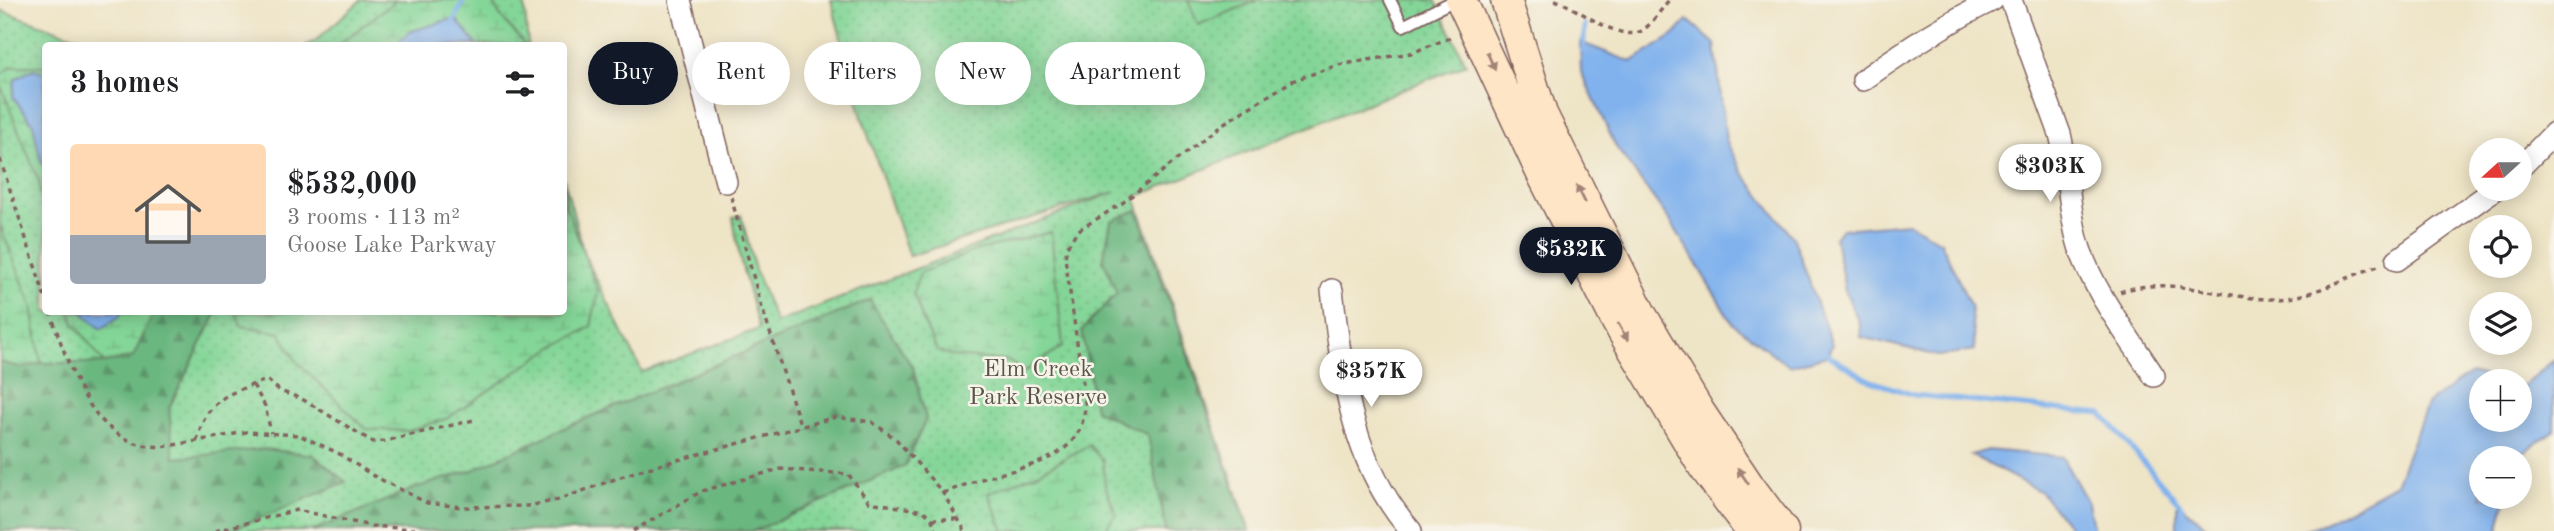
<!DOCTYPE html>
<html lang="en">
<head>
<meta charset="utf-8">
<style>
  body { margin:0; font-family:"Old Standard TT",serif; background:#f6f6f6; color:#202124; height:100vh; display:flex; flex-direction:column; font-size:26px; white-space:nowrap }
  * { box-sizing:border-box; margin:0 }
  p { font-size:23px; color:#757577 }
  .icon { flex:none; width:38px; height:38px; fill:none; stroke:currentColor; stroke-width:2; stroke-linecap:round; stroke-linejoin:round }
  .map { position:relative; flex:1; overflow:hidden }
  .drawer { position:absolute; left:42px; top:42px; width:525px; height:273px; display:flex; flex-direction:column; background:#fff; border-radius:7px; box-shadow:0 4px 18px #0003 }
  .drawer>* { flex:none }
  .hud { position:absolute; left:588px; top:42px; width:665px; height:63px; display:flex; gap:14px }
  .needle { width:46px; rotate:249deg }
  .fabs { position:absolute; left:2469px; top:138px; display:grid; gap:14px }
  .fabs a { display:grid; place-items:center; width:63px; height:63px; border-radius:50%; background:#fff; box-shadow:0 4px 18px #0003; font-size:35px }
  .price { position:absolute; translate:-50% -60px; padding:0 16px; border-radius:24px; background:#fff; color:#222; font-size:23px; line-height:46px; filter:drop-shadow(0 2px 4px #0008) }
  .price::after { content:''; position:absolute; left:50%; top:42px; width:21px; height:16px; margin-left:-10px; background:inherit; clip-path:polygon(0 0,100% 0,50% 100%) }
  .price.current { background:#111827; color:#fff }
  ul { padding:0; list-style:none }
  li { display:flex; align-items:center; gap:21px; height:175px; padding:0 28px }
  li span { display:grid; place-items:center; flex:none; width:196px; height:140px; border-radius:7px; color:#555 }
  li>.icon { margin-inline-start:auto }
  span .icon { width:84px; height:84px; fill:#fffc; stroke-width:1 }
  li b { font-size:30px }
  h2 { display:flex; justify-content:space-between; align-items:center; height:84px; padding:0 28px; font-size:30px }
  .pill { padding:0 24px; border-radius:32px; background:#fff; box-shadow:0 4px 18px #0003; font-size:24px; line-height:63px }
  .pill.current { background:#111827; color:#fff }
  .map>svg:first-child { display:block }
  .grass { fill:url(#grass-dots); stroke:#677a62; stroke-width:2 }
  .forest { fill:url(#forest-firs); stroke:#5a6b56; stroke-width:2 }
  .wetland { fill:url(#wetland-marsh); stroke:#677a62; stroke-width:2 }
  .pitch { fill:#84d698; stroke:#677a62; stroke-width:2 }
  .water { fill:#81b2ed; stroke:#66688c; stroke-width:2 }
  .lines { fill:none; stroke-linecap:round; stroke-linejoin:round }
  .stream { stroke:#81b2ed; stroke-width:5 }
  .lane-casing { stroke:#836461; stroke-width:14 }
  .street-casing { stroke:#836461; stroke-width:24 }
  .secondary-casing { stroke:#836461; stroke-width:33 }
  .path { stroke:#836461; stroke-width:3.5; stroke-dasharray:5 5; stroke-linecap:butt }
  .lane { stroke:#fff; stroke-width:10 }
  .street { stroke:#fff; stroke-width:21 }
  .secondary { stroke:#fee5c5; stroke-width:30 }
  .oneway { fill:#a48278 }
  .labels { text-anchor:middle; stroke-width:5; stroke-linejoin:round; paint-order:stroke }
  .park-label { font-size:24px; fill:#5b564c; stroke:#f7f3e8 }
</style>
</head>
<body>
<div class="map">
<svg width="2554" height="531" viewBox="0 0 2554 531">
  <defs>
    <pattern id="grass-dots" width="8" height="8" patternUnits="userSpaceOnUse" patternTransform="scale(1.75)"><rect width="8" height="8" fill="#84d698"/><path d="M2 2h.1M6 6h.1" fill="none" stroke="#74b783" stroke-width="1.8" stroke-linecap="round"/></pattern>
    <pattern id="forest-firs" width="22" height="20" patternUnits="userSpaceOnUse" patternTransform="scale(1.75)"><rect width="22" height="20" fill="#6bb780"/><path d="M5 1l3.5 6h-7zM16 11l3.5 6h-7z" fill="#5a9469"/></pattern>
    <pattern id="wetland-marsh" width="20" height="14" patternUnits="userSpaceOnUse" patternTransform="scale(1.75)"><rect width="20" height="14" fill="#84d698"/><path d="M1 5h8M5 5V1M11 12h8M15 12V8" fill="none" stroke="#74b783"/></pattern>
  </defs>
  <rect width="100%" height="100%" fill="#f7f3e8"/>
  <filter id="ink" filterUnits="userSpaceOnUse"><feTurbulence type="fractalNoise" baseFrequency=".0143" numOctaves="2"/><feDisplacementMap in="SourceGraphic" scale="14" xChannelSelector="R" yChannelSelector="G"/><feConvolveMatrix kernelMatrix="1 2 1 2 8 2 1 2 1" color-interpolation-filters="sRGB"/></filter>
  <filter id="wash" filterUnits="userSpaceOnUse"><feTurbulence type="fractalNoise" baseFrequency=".00686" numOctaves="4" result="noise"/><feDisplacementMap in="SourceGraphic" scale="28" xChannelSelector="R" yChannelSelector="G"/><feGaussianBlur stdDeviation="1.57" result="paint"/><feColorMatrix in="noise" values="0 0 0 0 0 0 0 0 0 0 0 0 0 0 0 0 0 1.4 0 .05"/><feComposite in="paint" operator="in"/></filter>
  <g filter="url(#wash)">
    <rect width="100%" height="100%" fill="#eee4c6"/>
    <path class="grass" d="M 361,0 L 524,0 L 528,45 L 305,46 L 315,41 Z
      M 831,0 L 1435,0 L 1466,64 L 1135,197 L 1250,531 L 0,531 L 0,10 L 99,45 L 46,46 L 46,312 L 564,312 L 564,179 L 584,254 L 642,372 L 759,329 L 740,259 L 733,218 L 741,215 L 755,270 L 776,323 L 1115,192 L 909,256 L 861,114 Z"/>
    <path class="forest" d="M 1137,210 L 1249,531 L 1166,531 L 1148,435 L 1095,410 L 1082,330 L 1117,293 L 1103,260 L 1111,221 Z
      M 870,300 L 913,368 L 926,419 L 905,466 L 754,531 L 312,531 L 418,487 L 473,470 L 573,424 Z
      M 154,312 L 217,312 L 169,408 L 174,458 L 264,449 L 313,455 L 346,482 L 229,531 L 0,531 L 0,362 L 23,368 L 41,363 L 104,363 L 132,357 Z"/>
    <path class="wetland" d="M 396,0 L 494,0 C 495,18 516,29 524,45 L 337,46 Z
      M 14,66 L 45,66 L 45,219 L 39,182 L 0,84 L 0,74 Z
      M 564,182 L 566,206 L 598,292 L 591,327 L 553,347 L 448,418 L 409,431 L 366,429 L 297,362 L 280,333 L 241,326 L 236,312 L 564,312 Z
      M 0,225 L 32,306 L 41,363 L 23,368 L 0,362 Z
      M 1051,232 L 1063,346 L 1024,372 L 1008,361 L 953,356 L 937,351 L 924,323 L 913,292 L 920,273 L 974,251 Z
      M 70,312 L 154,312 L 133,357 L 104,363 L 74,323 Z
      M 1089,445 L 1103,461 L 1105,486 L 1116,513 L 1105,530 L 1004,531 L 988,493 L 1036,474 Z"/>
    <path class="pitch" d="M 1188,0 L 1256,0 L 1256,1 L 1198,25 Z"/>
    <path class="water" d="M 455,18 L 477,45 L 395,45 L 409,32 Z
      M 1688,20 L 1715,44 L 1726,141 L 1743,173 L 1794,239 L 1832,345 L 1827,356 L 1789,366 L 1732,323 L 1673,225 L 1616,147 L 1581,72 L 1580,42 L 1631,62 L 1674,35 Z
      M 34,69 L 45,73 L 45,167 L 41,162 L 33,124 L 13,97 L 15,79 Z
      M 1908,223 L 1941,242 L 1970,305 L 1975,350 L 1938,356 L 1861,337 L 1860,325 L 1845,290 L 1835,238 L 1842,229 Z
      M 82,312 L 121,312 L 120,316 L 101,329 Z
      M 2554,360 L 2554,430 L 2516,458 L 2482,458 L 2482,497 L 2506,497 L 2498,531 L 2300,531 L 2325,523 L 2396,484 L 2428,403 L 2471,373 L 2504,381 L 2482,382 L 2482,420 L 2520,420 L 2520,386 L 2523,386 Z
      M 1988,450 L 2062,457 L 2088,503 L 2094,531 L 2073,531 L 2041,492 L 1971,455 Z
      M 2177,502 L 2212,531 L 2177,531 Z"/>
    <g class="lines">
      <path class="stream" d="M 453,22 L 464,0
        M 1583,50 L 1585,24
        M 42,203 L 46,203
        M 1823,352 L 1871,381 L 1914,395 L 2102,414 L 2182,507"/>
    </g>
  </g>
  <g filter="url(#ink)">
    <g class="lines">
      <defs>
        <path id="lane" d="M 1390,0 L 1403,26 L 1455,0"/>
        <path id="street" d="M 680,0 L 726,182
          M 2011,0 L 2060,134 C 2069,171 2068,210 2079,246 C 2094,293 2127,334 2154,376
          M 1863,80 C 1905,50 1947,22 1993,0
          M 2520,168 L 2554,133
          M 2397,260 L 2495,189
          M 1332,290 C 1343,378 1350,461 1411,531"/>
        <path id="secondary" d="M 1461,0 L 1541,172 L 1617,322 L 1703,466 L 1751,531
          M 1506,0 L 1542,114 L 1641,314 L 1699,411 L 1750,487 L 1783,531"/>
      </defs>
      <use href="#lane" class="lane-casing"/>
      <use href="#street" class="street-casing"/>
      <use href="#secondary" class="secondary-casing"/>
      <path class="path" d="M 1555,0 C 1578,7 1621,45 1643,30 C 1653,23 1661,9 1669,0
        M 0,159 L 46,300
        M 731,197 L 762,308 L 801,427
        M 2120,292 C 2168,275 2221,298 2269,299 C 2310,300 2344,277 2381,265
        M 50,312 C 70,367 93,454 168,446 L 246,432 L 299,435 L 338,453 L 372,475 L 427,503 L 462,507 L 528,506 L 558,500 L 637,471 L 836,417 L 872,422 L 896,439 L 943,493 L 965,531
        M 253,385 L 265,406 L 271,433
        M 197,441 C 205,399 231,392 267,380 L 280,391 L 302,399 L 373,442 L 385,441 L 474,420
        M 943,493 C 960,487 977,480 995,475 C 1039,464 1087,454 1085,399 L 1065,257 L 1067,247 L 1077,231 L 1121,204 L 1221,125 L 1292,81 L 1338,65 L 1411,53 L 1452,37
        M 932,519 L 958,519
        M 215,531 L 297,510 L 371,526 L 442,531
        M 633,531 L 702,491 L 780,469 L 848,474 L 869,502 L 924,511 L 932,519 L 935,531"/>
      <use href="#lane" class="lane"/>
      <use href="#street" class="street"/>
      <use href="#secondary" class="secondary"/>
    </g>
    <defs><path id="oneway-solid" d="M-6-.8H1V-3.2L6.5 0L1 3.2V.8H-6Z" transform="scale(1.75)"/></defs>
    <g class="oneway">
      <use href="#oneway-solid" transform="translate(1491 61) rotate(66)"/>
      <use href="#oneway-solid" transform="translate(1581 194) rotate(-116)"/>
      <use href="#oneway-solid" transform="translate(1623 332) rotate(60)"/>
      <use href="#oneway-solid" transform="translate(1743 476) rotate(-124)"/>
    </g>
  </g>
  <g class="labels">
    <g class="park-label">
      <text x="1038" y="376">Elm Creek<tspan x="1038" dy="28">Park Reserve</tspan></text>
    </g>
  </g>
</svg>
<div class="fabs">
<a><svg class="needle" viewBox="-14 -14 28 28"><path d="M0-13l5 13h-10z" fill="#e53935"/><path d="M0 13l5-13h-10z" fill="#757577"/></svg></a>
<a><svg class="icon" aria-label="locate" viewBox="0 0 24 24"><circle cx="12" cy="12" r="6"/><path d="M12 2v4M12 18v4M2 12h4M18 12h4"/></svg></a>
<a><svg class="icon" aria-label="layers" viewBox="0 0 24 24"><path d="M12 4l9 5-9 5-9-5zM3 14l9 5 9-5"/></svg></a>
<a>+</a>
<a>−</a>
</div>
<b class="price" style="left:2050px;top:204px">$303K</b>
<b class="price current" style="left:1571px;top:287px">$532K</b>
<b class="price" style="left:1371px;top:409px">$357K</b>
<div class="hud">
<a class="pill current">Buy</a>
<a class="pill">Rent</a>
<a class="pill">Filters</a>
<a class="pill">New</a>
<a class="pill">Apartment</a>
</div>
<section class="drawer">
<h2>3 homes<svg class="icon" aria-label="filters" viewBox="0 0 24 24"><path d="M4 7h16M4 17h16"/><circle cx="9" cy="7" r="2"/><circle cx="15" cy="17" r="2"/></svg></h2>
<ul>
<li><span style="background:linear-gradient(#ffd9b3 65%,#9aa5b1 0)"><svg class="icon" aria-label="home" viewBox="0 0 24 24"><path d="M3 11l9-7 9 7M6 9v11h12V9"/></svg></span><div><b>$532,000</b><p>3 rooms · 113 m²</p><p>Goose Lake Parkway</p></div></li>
</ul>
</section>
</div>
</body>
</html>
